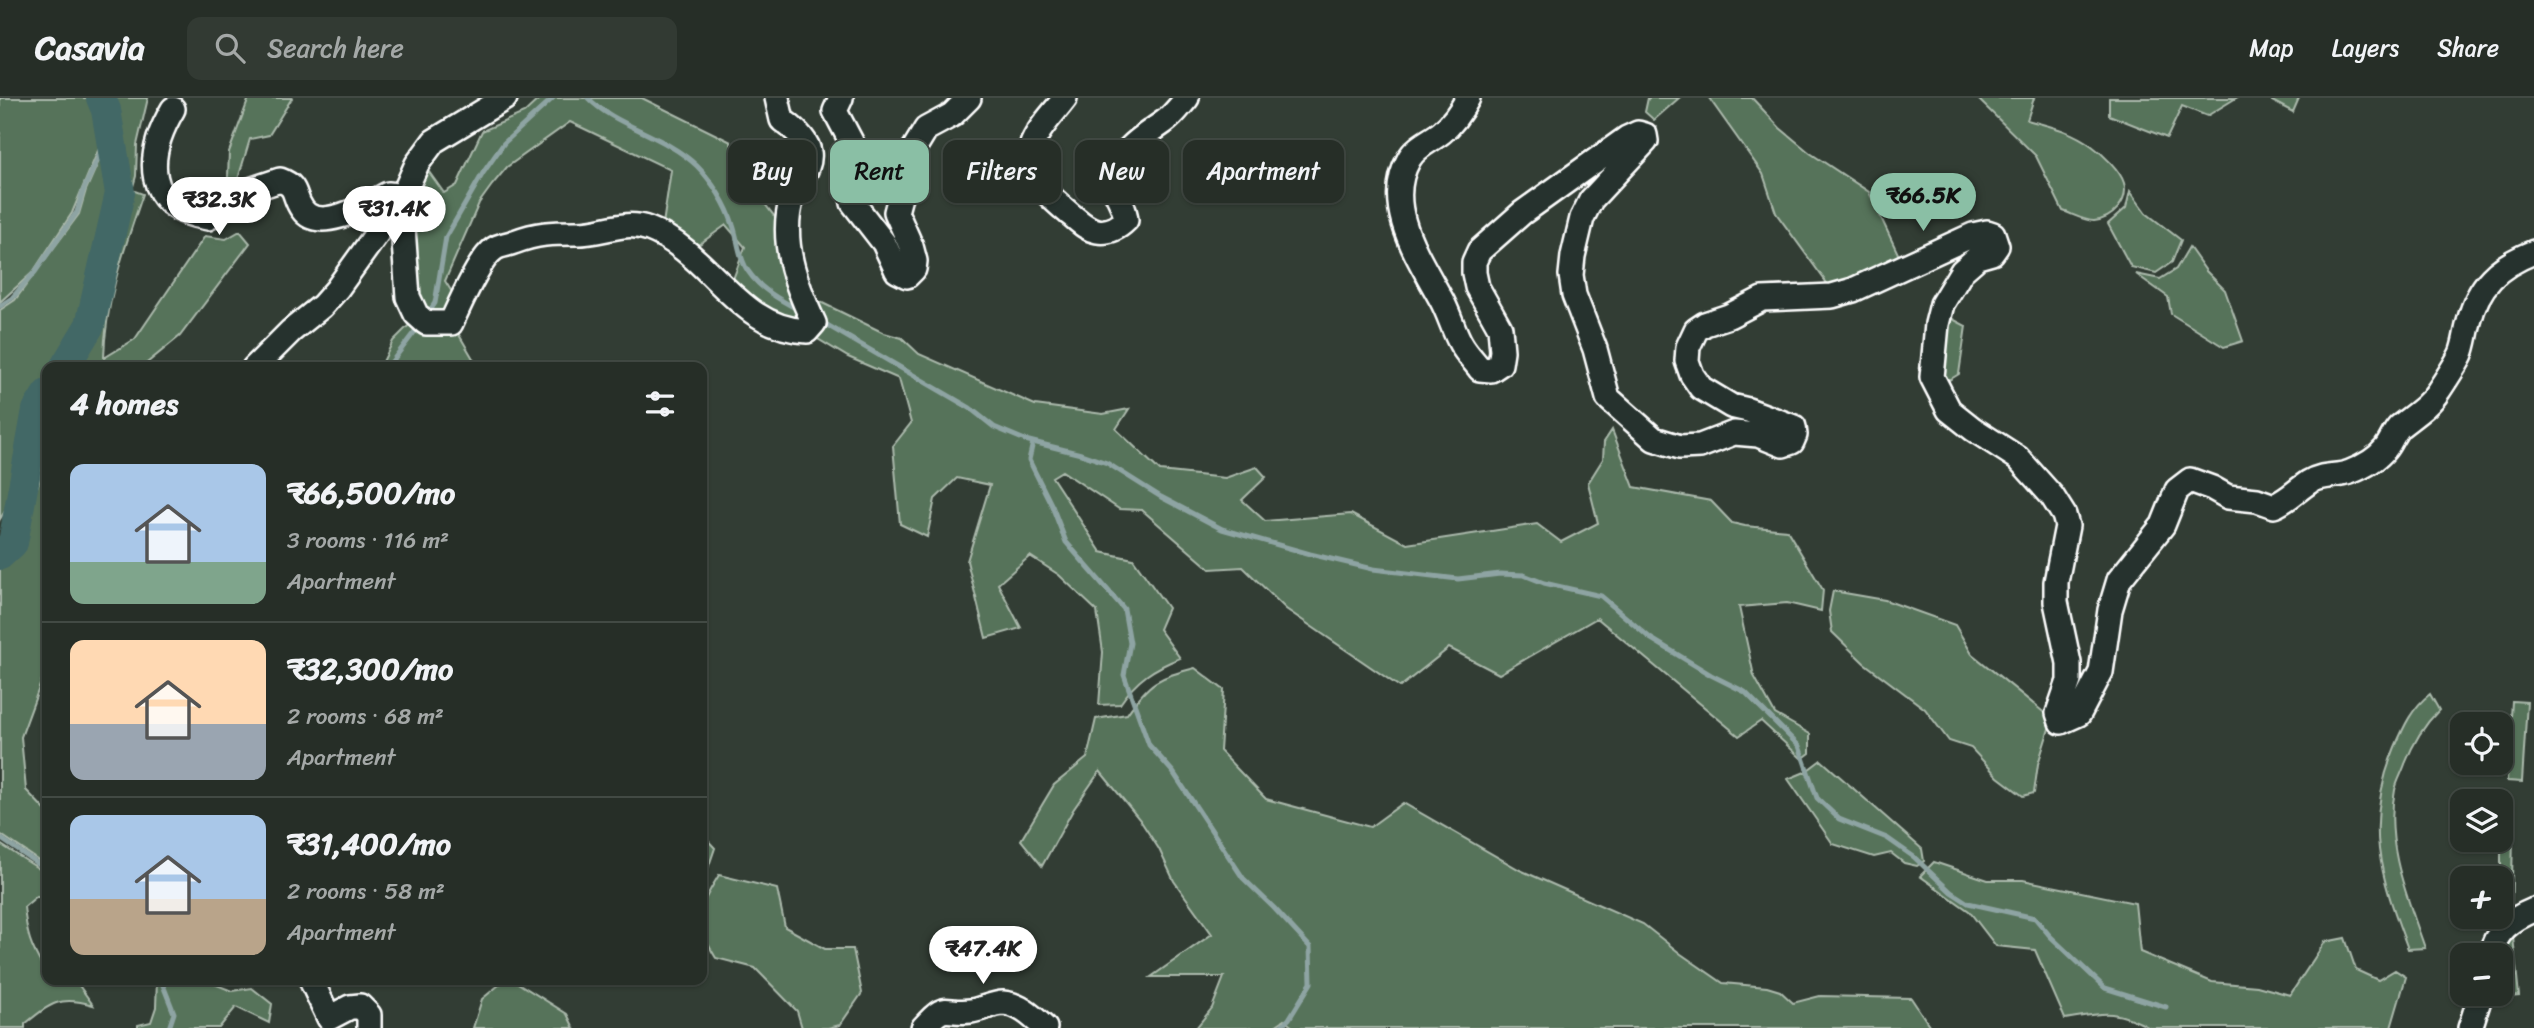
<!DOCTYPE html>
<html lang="en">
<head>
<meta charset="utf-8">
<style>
  body { margin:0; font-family:Sriracha,sans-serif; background:#323a33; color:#f1f3f6; height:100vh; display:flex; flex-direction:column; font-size:26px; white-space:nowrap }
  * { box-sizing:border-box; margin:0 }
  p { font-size:23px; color:#a4a8a7 }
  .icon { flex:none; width:38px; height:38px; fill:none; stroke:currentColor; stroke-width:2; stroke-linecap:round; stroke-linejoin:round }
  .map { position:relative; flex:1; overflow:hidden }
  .drawer { position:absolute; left:42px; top:264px; width:665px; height:623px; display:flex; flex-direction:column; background:#262e27; border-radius:14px; box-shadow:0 2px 5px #0004,0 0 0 2px #424a44 }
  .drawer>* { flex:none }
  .hud { position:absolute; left:728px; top:42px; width:665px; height:63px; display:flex; gap:14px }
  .controls { position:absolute; left:2450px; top:614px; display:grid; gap:14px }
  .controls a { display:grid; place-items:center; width:63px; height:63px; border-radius:14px; background:#262e27; box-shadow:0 2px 5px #0004,0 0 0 2px #424a44; font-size:35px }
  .price { position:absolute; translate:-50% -60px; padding:0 16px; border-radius:24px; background:#fff; color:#222; font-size:23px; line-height:46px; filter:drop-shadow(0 2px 4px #0008) }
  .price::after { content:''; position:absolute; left:50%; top:42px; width:21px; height:16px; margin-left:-10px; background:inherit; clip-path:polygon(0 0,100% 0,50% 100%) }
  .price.on { background:#8abfa5; color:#111 }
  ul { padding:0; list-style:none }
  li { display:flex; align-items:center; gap:21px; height:175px; padding:0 28px }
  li+li { border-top:2px solid #424a44 }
  li span { display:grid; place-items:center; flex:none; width:196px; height:140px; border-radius:14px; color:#555 }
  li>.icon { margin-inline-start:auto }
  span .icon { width:84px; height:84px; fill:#fffc; stroke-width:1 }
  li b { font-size:30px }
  h2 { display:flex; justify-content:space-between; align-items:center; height:84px; padding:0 28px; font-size:30px }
  .chip { padding:0 24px; border-radius:14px; background:#262e27; box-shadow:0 2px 5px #0004,0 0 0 2px #424a44; font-size:24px; line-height:63px }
  .chip.on { background:#8abfa5; color:#111 }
  header { display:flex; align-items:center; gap:42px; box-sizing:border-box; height:98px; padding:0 35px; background:#262e27; border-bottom:2px solid #424a44 }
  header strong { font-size:33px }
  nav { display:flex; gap:38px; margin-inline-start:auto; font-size:24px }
  .search { width:490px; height:63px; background:#323a33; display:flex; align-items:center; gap:18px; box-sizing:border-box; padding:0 24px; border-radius:14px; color:#a4a8a7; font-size:26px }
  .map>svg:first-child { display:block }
  .green { fill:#57735a; stroke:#abb9ac; stroke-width:2 }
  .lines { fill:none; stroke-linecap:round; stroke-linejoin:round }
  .stream { stroke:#8ea4a3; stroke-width:5 }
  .river { stroke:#426766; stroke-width:30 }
  .minor-casing { stroke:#fff; stroke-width:28 }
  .minor { stroke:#26332d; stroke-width:23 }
</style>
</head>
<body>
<header>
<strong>Casavia</strong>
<div class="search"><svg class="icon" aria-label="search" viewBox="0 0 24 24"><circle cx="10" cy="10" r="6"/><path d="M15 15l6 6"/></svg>Search here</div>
<nav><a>Map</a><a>Layers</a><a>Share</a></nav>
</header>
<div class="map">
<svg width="2534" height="930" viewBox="0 0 2534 930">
  <rect width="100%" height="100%" fill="#323d34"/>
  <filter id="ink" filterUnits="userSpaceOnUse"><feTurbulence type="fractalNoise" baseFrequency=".0143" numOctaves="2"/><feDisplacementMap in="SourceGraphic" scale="14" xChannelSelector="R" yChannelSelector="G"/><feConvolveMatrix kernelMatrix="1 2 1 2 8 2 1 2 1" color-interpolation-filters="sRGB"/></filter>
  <g filter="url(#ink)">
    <path class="green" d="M 0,0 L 95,0 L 101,14 L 105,36 L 72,115 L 33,174 L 0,204 Z
      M 103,0 L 148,0 L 137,47 L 136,78 L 132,92 L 143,96 C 125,149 105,203 104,260 L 135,241 L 205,138 L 226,141 L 240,133 L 250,145 L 180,238 L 142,269 L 73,269 L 85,253 L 96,227 L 126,91 Z
      M 249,0 L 292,0 L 269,37 L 250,41 L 235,91 L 227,102 L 229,54 Z
      M 540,0 L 642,0 L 731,44 L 735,67 L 781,127 L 801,217 L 795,224 L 778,219 L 732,184 L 745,149 L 726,127 L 694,150 L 663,126 L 671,72 L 570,24 L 507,69 L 492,87 L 479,105 L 445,183 L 457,202 L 446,221 L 421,214 L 408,106 L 424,67 L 444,95 L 457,87 L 482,33 L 524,15 Z
      M 1648,0 L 1679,0 L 1654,22 L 1645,14 Z
      M 1709,0 L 1752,0 L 1780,30 L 1810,55 L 1869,94 L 1900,160 L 1861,181 L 1829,188 L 1776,115 L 1763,76 Z
      M 1977,0 L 2034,0 L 2027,22 C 2050,28 2072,33 2092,48 C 2103,56 2120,72 2124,85 C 2129,104 2112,121 2094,123 C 2085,123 2072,116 2063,113 L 2036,58 Z
      M 2109,0 L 2236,0 L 2207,18 L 2182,8 L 2167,40 L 2109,17 Z
      M 2273,0 L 2299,0 L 2293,14 L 2272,3 Z
      M 109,40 L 118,94 L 88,228 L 62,269 L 47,270 L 47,293 L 35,312 L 8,408 L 0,421 L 0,212 L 15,202 L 79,116 L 86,92 Z
      M 2130,93 L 2146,115 L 2181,142 L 2172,164 L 2156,175 L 2131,169 L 2108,126 L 2126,110 Z
      M 2189,149 L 2206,173 L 2225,192 L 2243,243 L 2224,249 L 2171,216 L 2168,199 L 2136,176 L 2160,181 L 2176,171 Z
      M 808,198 L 884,235 L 902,240 L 919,256 L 1035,307 L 1103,316 L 1129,311 L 1116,331 L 1160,373 L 1225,380 L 1257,369 L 1266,379 L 1242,402 L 1265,423 L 1351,416 L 1407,446 L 1537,426 L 1561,444 L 1598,425 L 1588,385 L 1603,361 L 1604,344 L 1612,332 L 1634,389 L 1711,403 L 1732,425 L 1745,428 L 1787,432 L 1823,492 L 1821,513 L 1787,505 L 1739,509 L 1754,578 L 1775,616 L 1810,636 L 1810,655 L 1802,661 L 1761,623 L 1739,638 L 1597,520 L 1499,576 L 1449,550 L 1400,589 L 1286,511 L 1243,469 L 1210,471 L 1142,412 L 1119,411 L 1062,373 L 1052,379 L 1101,454 L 1133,461 L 1168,510 L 1159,531 L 1180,560 C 1154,570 1136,582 1120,606 L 1099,607 L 1103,554 L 1097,513 L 1059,477 L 1030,458 L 998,486 L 1021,530 L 986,540 L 967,463 L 990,387 L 957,380 L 935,401 L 927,439 L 900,426 L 893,348 L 911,325 L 899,281 L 848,259 L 816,240 L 792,239 Z
      M 1945,217 L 1966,228 L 1959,276 L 1941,287 Z
      M 414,222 L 455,230 L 478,269 L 380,270 L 393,243 Z
      M 47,318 L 47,521 L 45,528 L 47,531 L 47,568 L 21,639 L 26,692 L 47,714 L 47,768 L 0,736 L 0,465 L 16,449 L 39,384 Z
      M 1833,493 L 1885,502 L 1955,527 L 1972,556 L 2052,621 L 2038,666 L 2034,695 L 2023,698 L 1998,679 L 1971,650 L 1949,643 L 1925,611 L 1864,565 L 1832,534 L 1829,513 Z
      M 1195,570 L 1224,592 L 1220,653 L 1266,701 L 1370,729 L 1403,705 L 1520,772 L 1643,826 L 1681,856 L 1723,885 L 1767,889 L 1780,893 L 1793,905 L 1820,898 L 1911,900 L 1931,930 L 1294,930 L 1284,922 L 1272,930 L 1196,930 L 1212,910 L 1224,879 L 1151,879 L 1212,836 L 1174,783 L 1159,751 L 1140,722 L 1100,673 L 1073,712 L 1042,768 L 1021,742 L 1054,687 L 1087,660 L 1096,621 L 1127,616 C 1150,583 1157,580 1195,570 Z
      M 2430,596 L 2439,612 C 2423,628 2413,645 2405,666 C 2402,675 2397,683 2395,692 C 2384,745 2408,801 2425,850 L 2408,851 C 2380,777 2363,726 2395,649 C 2404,628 2412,610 2430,596 Z
      M 2512,603 L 2527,604 L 2522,684 L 2507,683 Z
      M 1821,662 L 1922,751 L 1924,763 L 1917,768 L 1904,765 L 1891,755 L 1874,759 L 1833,746 L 1788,681 L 1805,674 Z
      M 702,736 L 715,750 L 702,788 Z
      M 2501,740 L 2513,740 L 2511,821 L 2499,820 L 2501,819 Z
      M 0,746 L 47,776 L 47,804 L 37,798 L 24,809 C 27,837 30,847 44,871 L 47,872 L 47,882 L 75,882 L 93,907 C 60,897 51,905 25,926 L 25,930 L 0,930 Z
      M 1934,764 L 1988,782 L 2023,782 L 2135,805 L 2140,854 L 2212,884 L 2257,888 L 2290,897 L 2325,844 L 2345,840 L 2356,872 L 2378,882 L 2395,872 L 2406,879 L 2391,930 L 2150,930 C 2115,910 2102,915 2065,921 L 2035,852 L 1996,848 L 1969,813 L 1920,778 Z
      M 719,777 L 777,791 L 785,829 L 825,851 L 853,851 L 862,895 L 840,927 L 828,930 L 802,930 L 797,913 L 755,870 L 716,860 C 693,822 697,813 719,777 Z
      M 2513,839 L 2519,898 L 2508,899 L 2502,841 Z
      M 157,882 L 204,882 L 232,893 L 252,890 L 272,906 L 269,925 L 236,909 L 219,930 L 138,930 L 138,927 L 151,924 L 156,909 Z
      M 505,882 L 513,882 L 567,916 L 574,930 L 473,930 L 482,901 Z"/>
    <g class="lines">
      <path class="stream" d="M 588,0 C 615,28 665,37 697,68 C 712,83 727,107 733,127 C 738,141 739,161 748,173 C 760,191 780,202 799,212
        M 0,208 L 12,200 L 35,174 L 77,114 L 83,93 L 110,34
        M 427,217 L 435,205 L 446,139 L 483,75 L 504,45 L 553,0
        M 820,223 L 970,310 L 994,329 L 1025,342 L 1081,356 L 1107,365 L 1161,399 L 1222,431 L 1310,456 L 1373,471 L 1458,481 L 1500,476 L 1524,477 L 1544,485 L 1601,498 L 1650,540 L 1711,577 L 1745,594 L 1799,648 L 1817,700 L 1839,721 L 1887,740 L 1914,759 L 1951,794 L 1968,805 L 2035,820 L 2050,838 L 2105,890 L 2166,909
        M 387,270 L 419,228
        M 1033,344 L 1029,362 L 1052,408 L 1066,444 L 1124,511 L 1130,545 L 1124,577 L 1149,647 L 1173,674 L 1243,780 L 1274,810 L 1310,849 L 1311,885 L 1289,921 L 1279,930
        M 0,740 L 47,772
        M 161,882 L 174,915 L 169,930"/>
      <path class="river" d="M 64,270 L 90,227 L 120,95 L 106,12 L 101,0
        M 0,457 L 13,445 L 37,312 L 47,296"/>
      <defs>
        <path id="minor" d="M 841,0 L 835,13 L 855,51 L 857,64 L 850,90 L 853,105 L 884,145 L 897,173 L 907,178 L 914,171 L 915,163 L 911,148 L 896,114 L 912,54 L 926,31 L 952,17 L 969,0
          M 1065,0 C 1054,15 1037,31 1031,49 C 1023,78 1051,100 1070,116 C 1079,123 1086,131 1097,133 C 1109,135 1118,130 1126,122 C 1125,105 1112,95 1114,80 C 1119,52 1143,39 1164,24 C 1173,18 1180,8 1187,0
          M 1468,0 C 1461,13 1453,25 1442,34 C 1431,43 1416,48 1409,61 C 1382,108 1419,160 1441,201 C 1449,215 1453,232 1461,246 C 1466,255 1474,263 1480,271 L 1491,272 L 1500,266 L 1502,253 L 1500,230 L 1477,189 L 1474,175 L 1474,164 L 1479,153 L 1522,115 L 1627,40 L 1638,35 L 1645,37 L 1646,43 L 1591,102 L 1582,120 L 1573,158 L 1571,177 L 1574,197 L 1595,251 L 1608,300 L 1654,341 L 1680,349 L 1700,348 L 1734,335 L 1758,337 L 1783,347 L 1792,344 L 1795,337 L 1794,329 L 1748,312 L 1731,308 L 1701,290 L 1692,277 L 1687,263 L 1688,249 L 1696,232 L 1705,226 L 1729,218 L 1762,201 L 1832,198 L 1853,192 L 1973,137 L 1987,134 L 1993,136 L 1997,148 L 1992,155 L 1978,159 L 1962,173 L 1942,206 L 1937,226 L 1932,279 L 1949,312 L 1973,331 L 2018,360 L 2052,398 L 2064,417 L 2067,428 L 2056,484 L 2056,504 L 2069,565 L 2069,583 L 2058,615 L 2061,624 L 2079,616 L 2101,574 L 2110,512 L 2119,482 L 2163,427 L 2177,392 L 2190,382 L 2212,390 L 2228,399 L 2257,402 L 2274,408 C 2288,402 2297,392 2309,384 C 2321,376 2337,379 2350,374 C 2363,369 2377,361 2385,351 C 2391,344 2393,335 2400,328 C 2414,317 2429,308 2439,292 C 2445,283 2456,266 2461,256 C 2465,246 2466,234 2469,224 C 2478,187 2498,168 2534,154
          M 173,11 C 145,58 143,111 208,120 L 247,93 L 280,82 C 299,89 292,97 302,111 C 319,136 367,107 388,96 L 397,97 L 401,102 L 408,199 L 416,216 L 426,225 L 451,225 C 459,208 479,161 494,151 C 499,147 507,147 514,144 C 538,135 551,135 576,135 C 602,136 623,121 649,131 C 710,154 737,231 807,233 L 814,225 C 796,187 779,143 792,100 C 797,86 812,69 809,54 C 807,41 792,29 782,22 L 777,0
          M 254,270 L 291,233 L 322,208 L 337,191 L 401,102 L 417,66 L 434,43 L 505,0
          M 2490,858 C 2495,833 2512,821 2534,812
          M 311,882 L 329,920 L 350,909 L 360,908 L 369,917 L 369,930
          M 923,930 C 947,903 942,916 971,913 C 981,912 993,905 1003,905 C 1020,906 1033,919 1045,930
          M 2470,930 L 2481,896"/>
      </defs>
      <use href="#minor" class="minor-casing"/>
      <use href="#minor" class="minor"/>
    </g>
  </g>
</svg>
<div class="controls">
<a><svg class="icon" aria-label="locate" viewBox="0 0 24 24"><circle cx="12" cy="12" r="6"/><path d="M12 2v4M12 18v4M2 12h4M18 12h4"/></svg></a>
<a><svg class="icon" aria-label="layers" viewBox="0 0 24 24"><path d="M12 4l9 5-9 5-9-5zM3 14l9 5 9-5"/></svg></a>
<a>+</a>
<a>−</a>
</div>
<b class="price on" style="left:1923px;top:135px">₹66.5K</b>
<b class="price" style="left:219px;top:139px">₹32.3K</b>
<b class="price" style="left:394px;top:148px">₹31.4K</b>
<b class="price" style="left:983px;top:888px">₹47.4K</b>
<div class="hud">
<a class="chip">Buy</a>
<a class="chip on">Rent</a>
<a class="chip">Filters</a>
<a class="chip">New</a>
<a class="chip">Apartment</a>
</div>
<section class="drawer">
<h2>4 homes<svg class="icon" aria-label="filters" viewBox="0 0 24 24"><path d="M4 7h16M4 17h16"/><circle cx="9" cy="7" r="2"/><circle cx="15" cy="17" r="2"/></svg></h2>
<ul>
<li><span style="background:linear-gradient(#a9c7e8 70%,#7fa58c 0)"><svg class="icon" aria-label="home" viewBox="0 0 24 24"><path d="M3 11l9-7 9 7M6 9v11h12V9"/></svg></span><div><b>₹66,500/mo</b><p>3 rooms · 116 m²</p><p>Apartment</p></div></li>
<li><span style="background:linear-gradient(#ffd9b3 60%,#9aa5b1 0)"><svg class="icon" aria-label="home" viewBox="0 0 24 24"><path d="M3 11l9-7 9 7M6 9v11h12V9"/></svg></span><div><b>₹32,300/mo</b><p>2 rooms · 68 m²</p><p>Apartment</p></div></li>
<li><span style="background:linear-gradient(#a9c7e8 60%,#b9a48a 0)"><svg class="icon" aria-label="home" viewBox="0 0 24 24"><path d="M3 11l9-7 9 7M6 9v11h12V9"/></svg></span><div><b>₹31,400/mo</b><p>2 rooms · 58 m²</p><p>Apartment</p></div></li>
</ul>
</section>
</div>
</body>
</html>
